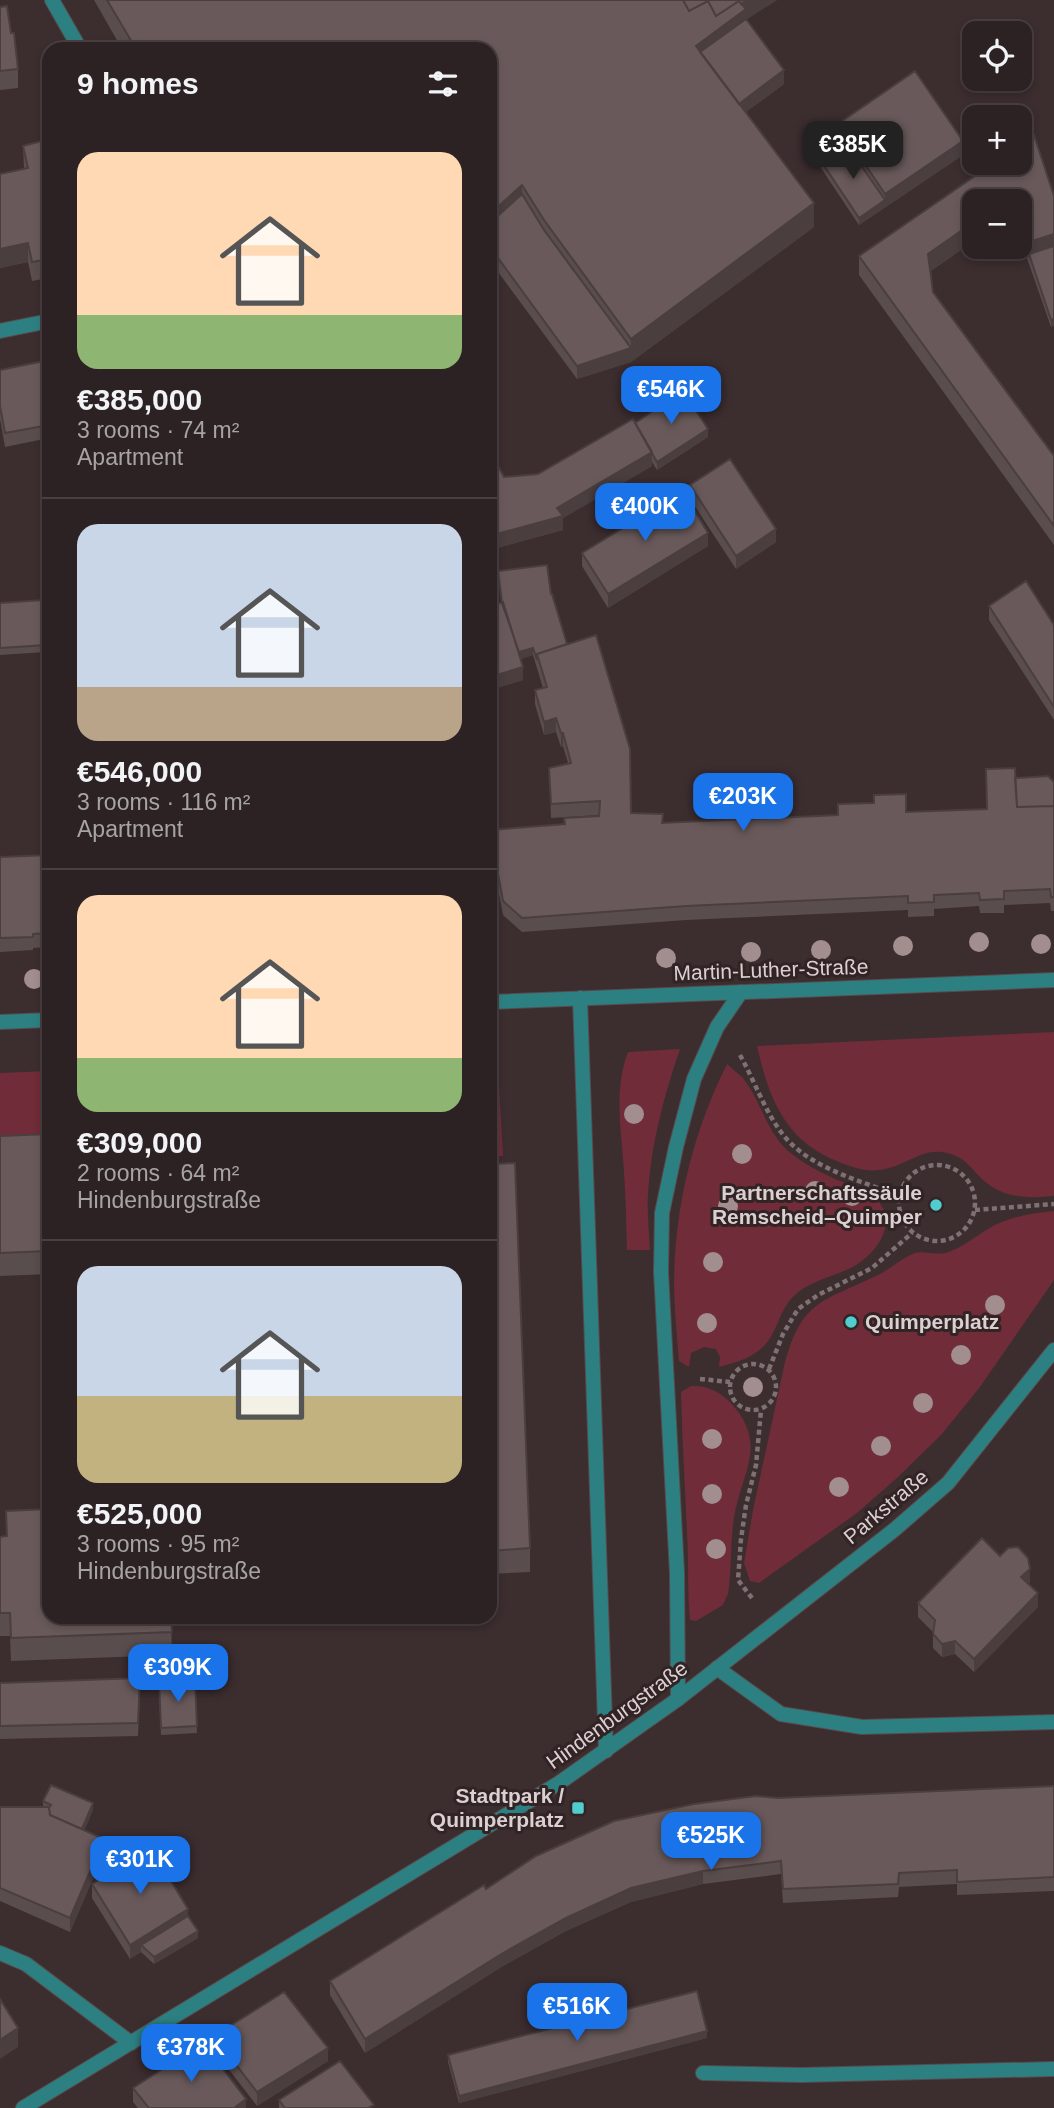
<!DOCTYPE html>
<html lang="en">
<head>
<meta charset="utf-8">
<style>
  body { margin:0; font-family:Arial,sans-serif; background:#392f30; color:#f1f3f6; height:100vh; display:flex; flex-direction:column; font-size:26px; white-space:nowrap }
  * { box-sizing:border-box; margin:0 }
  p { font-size:23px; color:#a7a4a6 }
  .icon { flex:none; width:38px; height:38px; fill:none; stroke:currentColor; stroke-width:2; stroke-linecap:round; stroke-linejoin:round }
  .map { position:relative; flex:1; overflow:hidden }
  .drawer { position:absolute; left:42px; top:42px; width:455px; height:1582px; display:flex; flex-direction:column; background:#2d2223; border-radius:21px; box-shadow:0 4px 10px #0003,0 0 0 2px #483f41 }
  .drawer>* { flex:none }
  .fabs { position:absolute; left:962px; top:21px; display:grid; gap:14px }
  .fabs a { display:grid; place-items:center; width:70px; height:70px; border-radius:14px; background:#2d2223; box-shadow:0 4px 10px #0003,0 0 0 2px #483f41; font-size:35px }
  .price { position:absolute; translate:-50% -60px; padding:0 16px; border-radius:14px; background:#1a73e8; color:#fff; font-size:23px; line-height:46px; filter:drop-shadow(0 2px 4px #0008) }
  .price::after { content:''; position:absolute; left:50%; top:42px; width:21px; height:16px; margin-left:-10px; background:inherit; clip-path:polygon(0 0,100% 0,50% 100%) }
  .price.on { background:#222; color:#fff }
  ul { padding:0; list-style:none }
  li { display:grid; align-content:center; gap:14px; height:371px; padding:0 35px }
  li+li { border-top:2px solid #483f41 }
  li span { display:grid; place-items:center; height:217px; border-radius:21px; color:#555 }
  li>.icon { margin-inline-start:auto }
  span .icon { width:126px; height:126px; fill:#fffc; stroke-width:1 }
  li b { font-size:30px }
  h2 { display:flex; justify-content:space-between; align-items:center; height:84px; padding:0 35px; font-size:30px }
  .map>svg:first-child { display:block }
  .green { fill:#702c38 }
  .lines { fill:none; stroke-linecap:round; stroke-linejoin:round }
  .service-casing { stroke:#584a4c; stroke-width:16 }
  .minor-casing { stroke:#584a4c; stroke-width:16 }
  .tertiary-casing { stroke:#584a4c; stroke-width:16 }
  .path { stroke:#7e7173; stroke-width:4.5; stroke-dasharray:5 3.5; stroke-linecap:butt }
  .service { stroke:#2d8082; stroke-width:14 }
  .minor { stroke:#2d8082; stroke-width:14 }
  .tertiary { stroke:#2d8082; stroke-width:14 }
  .tree { fill:#a28d8f }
  .wall { fill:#5a4d4d }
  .shaded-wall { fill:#4a3e3f }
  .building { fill:#69595a; stroke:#4a3e3f; stroke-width:2 }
  .poi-dot { fill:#52cdcf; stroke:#322325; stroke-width:2.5 }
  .labels { text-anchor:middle; stroke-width:6; stroke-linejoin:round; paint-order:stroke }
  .street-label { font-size:21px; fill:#dad0d1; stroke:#322325 }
  .poi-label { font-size:21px; font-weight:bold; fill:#dad0d1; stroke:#322325; text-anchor:end }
</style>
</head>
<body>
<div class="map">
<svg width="1054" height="2108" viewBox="0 0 1054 2108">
  <rect width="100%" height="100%" fill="#3c2d2f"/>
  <path class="green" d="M 1054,1032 L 1054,1196 C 1031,1198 1008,1199 988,1184 C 976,1176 970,1162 956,1156 C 925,1143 912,1164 885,1169 C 868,1173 855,1168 839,1162 C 785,1141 769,1099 757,1046 Z
    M 680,1049 C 664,1096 651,1144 648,1194 C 647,1213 649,1231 650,1250 L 627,1250 C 626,1225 626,1199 624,1173 C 622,1133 613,1091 628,1052 Z
    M 490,1051 L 497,1051 L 503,1156 L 490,1156 Z
    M 727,1064 C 732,1069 738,1073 743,1078 C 761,1101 766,1130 787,1150 C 801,1162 816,1170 833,1178 C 857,1188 895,1197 884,1232 C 880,1244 872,1253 862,1261 C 842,1276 814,1278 796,1294 C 781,1307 779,1325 769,1340 C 757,1357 738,1362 719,1367 L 720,1357 L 716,1349 L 704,1347 L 691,1353 L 689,1367 L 679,1361 C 677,1335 674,1307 674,1281 C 675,1206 693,1132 727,1064 Z
    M 49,1071 L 49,1157 L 0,1159 L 0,1073 Z
    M 1054,1211 L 1054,1280 L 980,1387 L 941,1435 L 897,1478 L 857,1513 L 759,1583 L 750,1581 L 744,1563 L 753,1510 L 783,1371 C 800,1301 819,1303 878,1275 C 890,1269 902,1258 915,1253 C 925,1250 938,1257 951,1251 C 964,1246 976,1236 988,1229 C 1007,1217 1032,1213 1054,1211 Z
    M 691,1386 C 706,1385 719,1391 730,1402 C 769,1444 742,1471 734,1518 C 730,1544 732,1569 728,1594 L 723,1605 L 696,1621 L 690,1620 C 687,1591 689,1562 687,1533 C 685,1486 682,1439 681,1392 Z"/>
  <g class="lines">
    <defs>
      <path id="service" d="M 678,1699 L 677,1573 L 661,1272 L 662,1213 L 676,1147 L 694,1079 L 717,1027 L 741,992
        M 703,2073 L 802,2075 L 1054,2069"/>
      <path id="minor" d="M 52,0 L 80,49
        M 0,331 L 49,321
        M 580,998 L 606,1751
        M 490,1002 L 1054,980
        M 0,1022 L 49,1020
        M 717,1668 L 781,1714 L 862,1727 L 1054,1722
        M 0,1953 L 26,1964 L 131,2043"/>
      <path id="tertiary" d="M 23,2108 L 559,1783 L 678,1699 L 894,1530 L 948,1483 L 1054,1350"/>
    </defs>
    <use href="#service" class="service-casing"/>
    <use href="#minor" class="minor-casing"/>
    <use href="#tertiary" class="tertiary-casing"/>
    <path class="path" d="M 740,1055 C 754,1080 764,1109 781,1132 C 807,1168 860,1180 899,1196
      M899 1203a38 38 0 1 1 76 0a38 38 0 1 1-76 0Z
      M 975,1210 L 1054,1204
      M730 1387a23 23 0 1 1 46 0a23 23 0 1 1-46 0Z
      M 769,1369 L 783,1334 L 798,1309 L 818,1295 L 872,1268 L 912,1233
      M 700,1379 L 730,1382
      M 752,1598 L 738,1580 L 741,1539 L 746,1505 L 756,1465 L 761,1410"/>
    <use href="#service" class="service"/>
    <use href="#minor" class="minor"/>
    <use href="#tertiary" class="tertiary"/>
  </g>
  <g class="tree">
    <circle cx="979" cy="942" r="10"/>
    <circle cx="1041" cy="944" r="10"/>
    <circle cx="903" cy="946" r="10"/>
    <circle cx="821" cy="950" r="10"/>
    <circle cx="751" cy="952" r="10"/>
    <circle cx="666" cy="958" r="10"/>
    <circle cx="34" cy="979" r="10"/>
    <circle cx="634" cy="1114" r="10"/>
    <circle cx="742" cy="1154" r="10"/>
    <circle cx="815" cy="1191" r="10"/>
    <circle cx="852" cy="1196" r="10"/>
    <circle cx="728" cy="1206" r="10"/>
    <circle cx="713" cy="1262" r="10"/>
    <circle cx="995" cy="1305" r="10"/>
    <circle cx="707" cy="1323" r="10"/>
    <circle cx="961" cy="1355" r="10"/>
    <circle cx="753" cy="1387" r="10"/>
    <circle cx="923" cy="1403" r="10"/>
    <circle cx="712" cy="1439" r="10"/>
    <circle cx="881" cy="1446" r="10"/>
    <circle cx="839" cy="1487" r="10"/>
    <circle cx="712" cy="1494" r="10"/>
    <circle cx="716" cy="1549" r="10"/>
  </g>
  <path class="wall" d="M 94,0 L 777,0 L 746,19 L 784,84 L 746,112 L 814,227 L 631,362 L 577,379 L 490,261 L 490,49 L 122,49 Z
    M 0,7 L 11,33 L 18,69 L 18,88 L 0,90 Z
    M 838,124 L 963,155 L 859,225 L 821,168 L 821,161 L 843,146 L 838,138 Z
    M 49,139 L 49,278 L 32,281 L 28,262 L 0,268 L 0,174 L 24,169 L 23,146 Z
    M 994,163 L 1054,196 L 1054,326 L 1051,327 L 1020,238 L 1020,201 L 975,201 L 975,240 L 931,271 L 933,292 L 1054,456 L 1054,545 L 859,275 L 859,256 Z
    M 49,360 L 49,438 L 5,447 L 0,419 L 0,370 Z
    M 635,423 L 708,437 L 657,470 L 652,462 L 652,466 L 563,518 L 563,530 L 493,549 L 490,545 L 490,451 L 504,477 L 538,474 Z
    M 690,485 L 776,542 L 736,569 L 690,499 Z
    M 708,546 L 608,608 L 582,566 L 582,553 Z
    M 498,571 L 551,594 L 567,644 L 631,813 L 663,823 L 987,809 L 986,769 L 1015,778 L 1054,782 L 1054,911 L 1051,911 L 1050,903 L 1004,905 L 1004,913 L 980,913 L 979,906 L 934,909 L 934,916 L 908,917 L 908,910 L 686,920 L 522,932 L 503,915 L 490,846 L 490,830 L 564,824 L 564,818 L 599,816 L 599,815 L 551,818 L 549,768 L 568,763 L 563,746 L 561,747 L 556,732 L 544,735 L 535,704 L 535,690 L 543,688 L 533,655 L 521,659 L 523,680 L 490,690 L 490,606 L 502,603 Z
    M 0,603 L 46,645 L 46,652 L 0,655 Z
    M 989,606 L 1054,625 L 1054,720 L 989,620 Z
    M 49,855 L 49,947 L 33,948 L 33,950 L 0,952 L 0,857 Z
    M 49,1134 L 49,1274 L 0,1276 L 0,1136 Z
    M 490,1164 L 530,1548 L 530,1572 L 490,1574 Z
    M 6,1511 L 171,1617 L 172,1655 L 11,1661 L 10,1636 L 0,1636 L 0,1537 L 6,1536 Z
    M 1000,1556 L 1030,1582 L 1028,1584 L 1038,1607 L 974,1672 L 955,1654 L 942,1657 L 933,1648 L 933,1632 L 918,1617 L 918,1603 Z
    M 195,1680 L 197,1733 L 161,1735 L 159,1689 Z
    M 0,1683 L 140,1692 L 138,1736 L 0,1739 Z
    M 1054,1786 L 1054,1891 L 957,1895 L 957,1884 L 899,1887 L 898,1897 L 783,1903 L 781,1874 L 703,1884 L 631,1902 L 566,1931 L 503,1966 L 365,2053 L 330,1995 L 330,1981 L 486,1889 L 778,1798 Z
    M 43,1801 L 93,1810 L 84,1830 L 104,1853 L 70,1932 L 0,1901 L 0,1807 L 43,1807 Z
    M 92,1884 L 188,1916 L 198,1938 L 154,1964 L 141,1952 L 130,1959 L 92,1898 Z
    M 214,2036 L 328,2061 L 257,2106 L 214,2050 Z
    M 707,2038 L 459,2103 L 448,2062 L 448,2055 Z
    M 133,2088 L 246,2108 L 138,2108 L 133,2102 Z
    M 279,2100 L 374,2108 L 279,2108 Z"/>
  <path class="shaded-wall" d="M 747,0 L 777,0 L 746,20 L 702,65 L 696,46 L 716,20 Z
    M 784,70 L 784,84 L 734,121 L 734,107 Z
    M 963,141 L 963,155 L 859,225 L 859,218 L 885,200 L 885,194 Z
    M 522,185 L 522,208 L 490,237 L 490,214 Z
    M 1012,195 L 1012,201 L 1002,201 Z
    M 814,203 L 814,227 L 631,362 L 577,379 L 577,366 L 631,348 L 631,339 Z
    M 975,221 L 975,240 L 928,273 L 928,254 Z
    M 1054,234 L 1054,253 L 1029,254 L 1029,261 L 1029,242 Z
    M 28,243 L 28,262 L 0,268 L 0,249 Z
    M 1054,319 L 1054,326 L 1051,327 L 1051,320 Z
    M 708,429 L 708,437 L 657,470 L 657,462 Z
    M 652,452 L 652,466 L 563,518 L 563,530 L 493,549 L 493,535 L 557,508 Z
    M 776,529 L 776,542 L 736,569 L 736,556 Z
    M 708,533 L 708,546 L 608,608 L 608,594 Z
    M 533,648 L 533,655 L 517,660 L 517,653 Z
    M 523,667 L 523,680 L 490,690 L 490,677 Z
    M 556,718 L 556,732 L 544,735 L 544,722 Z
    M 561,733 L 563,733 L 563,746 L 561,747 Z
    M 1030,1569 L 1030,1582 L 1021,1591 L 1021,1577 Z
    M 1038,1593 L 1038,1607 L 974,1672 L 974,1659 Z
    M 955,1641 L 955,1654 L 942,1657 L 942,1644 Z
    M 93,1803 L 93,1810 L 80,1842 L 80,1835 Z
    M 104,1839 L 104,1853 L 70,1932 L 70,1918 Z
    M 703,1871 L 703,1884 L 631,1902 L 566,1931 L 503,1966 L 365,2053 L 365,2039 L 503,1953 L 566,1918 L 631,1888 Z
    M 188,1909 L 188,1923 L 141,1945 L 141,1952 L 130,1959 L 130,1945 Z
    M 198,1931 L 198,1938 L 154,1964 L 154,1957 Z
    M 18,2028 L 18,2047 L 0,2059 L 0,2040 Z
    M 707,2031 L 707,2038 L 459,2103 L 459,2096 Z
    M 328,2048 L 328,2061 L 257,2106 L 257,2092 Z
    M 246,2099 L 246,2108 L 234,2108 Z"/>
  <path class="building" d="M 107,0 L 683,0 L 689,11 L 708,1 L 716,16 L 739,1 L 746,9 L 696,46 L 814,203 L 631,339 L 544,220 L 522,185 L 490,214 L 490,49 L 136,49 Z
    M 683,0 L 747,0 L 741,4 L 739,1 L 716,16 L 708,1 L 689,11 Z
    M 7,6 L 11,33 L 14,33 L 18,69 L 0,71 L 0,7 Z
    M 746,19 L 784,70 L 739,104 L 700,52 Z
    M 915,71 L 963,141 L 885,194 L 838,124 Z
    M 1034,135 L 1054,196 L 1054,234 L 1029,242 L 1020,219 L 1020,201 L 1014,201 L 1012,195 L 1002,201 L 975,201 L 975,221 L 928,254 L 933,292 L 1054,456 L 1054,526 L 859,256 L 994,163 L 1020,163 L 1020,145 Z
    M 49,139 L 49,259 L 32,262 L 28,243 L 0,249 L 0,174 L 28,168 L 23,146 Z
    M 846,144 L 885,200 L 859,218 L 821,161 Z
    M 522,194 L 544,230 L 631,348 L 577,366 L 490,247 L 490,223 Z
    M 1054,246 L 1054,319 L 1051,320 L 1029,254 Z
    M 49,360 L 49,425 L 5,433 L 0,406 L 0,370 Z
    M 683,391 L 708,429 L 657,462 L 635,423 Z
    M 633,419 L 652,452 L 557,508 L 563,516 L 493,535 L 490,531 L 490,451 L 504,477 L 538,474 Z
    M 730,459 L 776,529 L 736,556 L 690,485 Z
    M 683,491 L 708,533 L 608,594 L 582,553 Z
    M 547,565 L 551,594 L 552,594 L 567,644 L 537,654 L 537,660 L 533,648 L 519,652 L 502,603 L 498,571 Z
    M 1026,581 L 1054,625 L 1054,707 L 989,606 Z
    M 43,600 L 46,645 L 0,648 L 0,603 Z
    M 503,602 L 523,667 L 490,677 L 490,606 Z
    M 596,635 L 630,749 L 631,813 L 663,814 L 662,823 L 838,815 L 838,804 L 874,803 L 874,795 L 906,794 L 906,812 L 987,809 L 986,769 L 1015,768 L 1017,807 L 1054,806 L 1054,897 L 1051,897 L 1050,889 L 1004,891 L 1004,899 L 980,900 L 979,893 L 934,895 L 934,902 L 908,903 L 908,896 L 686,906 L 522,918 L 503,901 L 490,830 L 565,824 L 564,818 L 599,816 L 600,801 L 551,804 L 549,768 L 571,763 L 563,733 L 561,733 L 556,718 L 544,722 L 535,690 L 547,687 L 537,654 Z
    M 1048,776 L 1054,782 L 1054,806 L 1017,807 L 1015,778 Z
    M 49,855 L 49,933 L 33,934 L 33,937 L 0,938 L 0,857 Z
    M 49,1134 L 49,1251 L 0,1253 L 0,1136 Z
    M 515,1163 L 530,1548 L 490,1551 L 490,1164 Z
    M 49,1509 L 49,1617 L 171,1617 L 172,1632 L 11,1638 L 10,1613 L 0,1613 L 0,1537 L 7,1536 L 6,1511 Z
    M 982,1538 L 1000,1556 L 1008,1548 L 1018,1547 L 1028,1558 L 1030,1569 L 1021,1577 L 1038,1593 L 974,1659 L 955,1641 L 942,1644 L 933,1634 L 935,1620 L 918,1603 Z
    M 140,1678 L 138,1723 L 0,1726 L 0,1683 Z
    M 195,1680 L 197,1726 L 161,1728 L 159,1682 Z
    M 51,1785 L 93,1803 L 82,1829 L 50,1815 L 49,1808 L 51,1805 L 43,1801 Z
    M 1054,1786 L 1054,1877 L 957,1882 L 957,1870 L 899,1873 L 898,1884 L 783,1889 L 781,1861 L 703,1871 L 631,1888 L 566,1918 L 503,1953 L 365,2039 L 330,1981 L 484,1885 L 486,1889 L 536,1856 L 614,1821 L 694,1804 L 756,1796 L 778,1798 Z
    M 0,1807 L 49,1807 L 50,1815 L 104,1839 L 70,1918 L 0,1888 Z
    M 151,1848 L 188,1909 L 130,1945 L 92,1884 Z
    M 188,1916 L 198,1931 L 154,1957 L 141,1945 Z
    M 697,1991 L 707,2031 L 459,2096 L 448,2055 Z
    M 284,1992 L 328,2048 L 257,2092 L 214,2036 Z
    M 0,1999 L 18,2028 L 0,2040 Z
    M 203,2043 L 246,2099 L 234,2108 L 149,2108 L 133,2088 Z
    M 340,2061 L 374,2105 L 368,2108 L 285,2108 L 279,2100 Z"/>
  <g class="poi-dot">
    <circle cx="936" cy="1205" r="7"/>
    <circle cx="851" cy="1322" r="7"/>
    <rect x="571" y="1801" width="14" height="14" rx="3.5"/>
  </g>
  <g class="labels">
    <g class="street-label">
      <text transform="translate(771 970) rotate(-2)" y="7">Martin-Luther-Straße</text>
      <text transform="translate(886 1507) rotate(-40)" y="7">Parkstraße</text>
      <text transform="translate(617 1715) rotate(-36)" y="7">Hindenburgstraße</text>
    </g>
    <g class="poi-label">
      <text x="922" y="1200">Partnerschaftssäule<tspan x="922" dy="24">Remscheid–Quimper</tspan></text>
      <text x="865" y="1329" text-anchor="start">Quimperplatz</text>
      <text x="564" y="1803">Stadtpark /<tspan x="564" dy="24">Quimperplatz</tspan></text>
    </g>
  </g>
</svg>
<div class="fabs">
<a><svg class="icon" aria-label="locate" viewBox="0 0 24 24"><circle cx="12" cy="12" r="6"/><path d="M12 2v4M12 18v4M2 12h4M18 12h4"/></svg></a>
<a>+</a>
<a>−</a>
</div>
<b class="price on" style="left:853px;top:181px">€385K</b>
<b class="price" style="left:671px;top:426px">€546K</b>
<b class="price" style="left:645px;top:543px">€400K</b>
<b class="price" style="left:743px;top:833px">€203K</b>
<b class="price" style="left:178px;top:1704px">€309K</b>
<b class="price" style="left:711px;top:1872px">€525K</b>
<b class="price" style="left:140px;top:1896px">€301K</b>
<b class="price" style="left:577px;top:2043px">€516K</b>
<b class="price" style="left:191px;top:2084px">€378K</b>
<section class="drawer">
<h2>9 homes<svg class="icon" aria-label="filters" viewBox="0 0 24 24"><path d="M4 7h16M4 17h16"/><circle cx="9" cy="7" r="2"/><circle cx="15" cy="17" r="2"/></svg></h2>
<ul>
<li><span style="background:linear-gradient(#ffd9b3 75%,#8fb573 0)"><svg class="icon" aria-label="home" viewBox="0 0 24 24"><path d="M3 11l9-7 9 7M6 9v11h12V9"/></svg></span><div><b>€385,000</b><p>3 rooms · 74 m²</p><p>Apartment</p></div></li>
<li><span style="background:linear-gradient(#c9d6e8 75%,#b9a48a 0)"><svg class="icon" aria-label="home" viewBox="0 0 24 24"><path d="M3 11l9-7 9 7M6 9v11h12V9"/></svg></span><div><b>€546,000</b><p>3 rooms · 116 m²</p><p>Apartment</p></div></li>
<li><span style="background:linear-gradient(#ffd9b3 75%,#8fb573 0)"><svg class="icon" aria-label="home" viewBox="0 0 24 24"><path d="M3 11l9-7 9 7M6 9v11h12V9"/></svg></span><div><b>€309,000</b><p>2 rooms · 64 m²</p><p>Hindenburgstraße</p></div></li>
<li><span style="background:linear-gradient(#c9d6e8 60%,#c2b280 0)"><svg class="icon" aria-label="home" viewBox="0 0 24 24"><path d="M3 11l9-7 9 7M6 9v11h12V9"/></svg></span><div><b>€525,000</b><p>3 rooms · 95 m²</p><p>Hindenburgstraße</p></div></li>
</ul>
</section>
</div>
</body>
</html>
